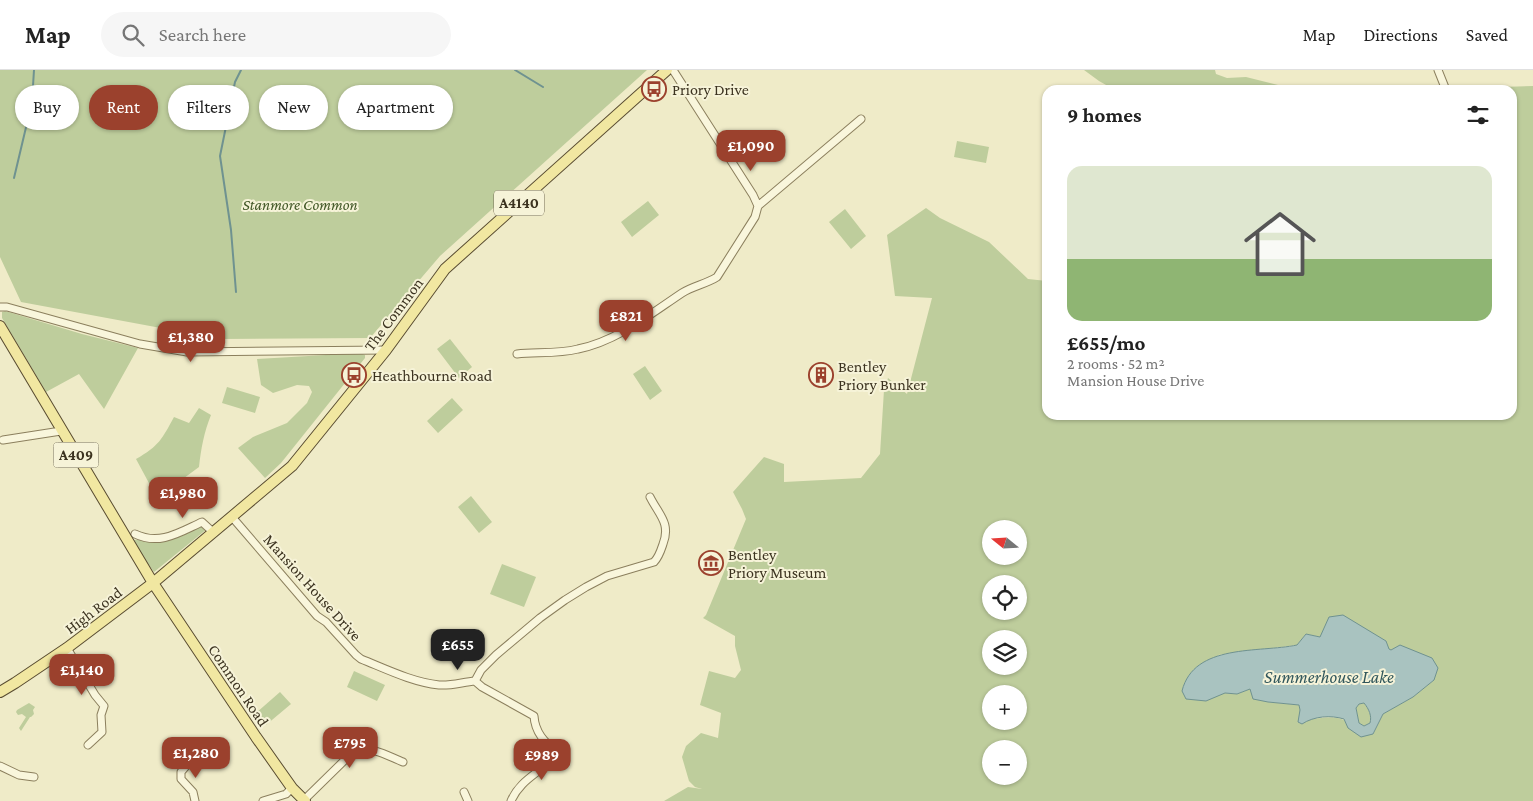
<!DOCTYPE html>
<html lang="en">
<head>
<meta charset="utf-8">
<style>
  body { margin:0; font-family:"Crimson Pro",serif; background:#f6f6f6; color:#222; height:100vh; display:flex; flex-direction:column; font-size:19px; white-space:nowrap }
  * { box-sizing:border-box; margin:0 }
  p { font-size:16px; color:#767676 }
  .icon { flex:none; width:28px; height:28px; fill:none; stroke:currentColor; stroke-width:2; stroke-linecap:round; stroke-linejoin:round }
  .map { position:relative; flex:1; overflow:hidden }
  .side { position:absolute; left:1042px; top:15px; width:475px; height:335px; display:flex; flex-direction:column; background:#fff; border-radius:15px; box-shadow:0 1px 4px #0004 }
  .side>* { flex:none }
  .guide { position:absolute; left:15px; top:15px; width:475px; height:45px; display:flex; gap:10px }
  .needle { width:32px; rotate:288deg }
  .fabs { position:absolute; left:982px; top:450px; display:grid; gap:10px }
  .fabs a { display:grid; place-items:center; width:45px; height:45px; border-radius:50%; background:#fff; box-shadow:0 1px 4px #0004; font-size:25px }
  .price { position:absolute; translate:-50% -42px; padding:0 11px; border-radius:10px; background:#9b412d; color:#fff; font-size:16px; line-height:32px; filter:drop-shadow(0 1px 2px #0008) }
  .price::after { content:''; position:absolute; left:50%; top:30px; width:15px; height:11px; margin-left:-8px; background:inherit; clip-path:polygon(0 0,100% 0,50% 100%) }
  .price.selected { background:#222; color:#fff }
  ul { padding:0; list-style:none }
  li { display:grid; align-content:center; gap:10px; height:265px; padding:0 25px }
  li span { display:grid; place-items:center; height:155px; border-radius:15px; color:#555 }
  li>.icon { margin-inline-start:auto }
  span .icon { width:90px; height:90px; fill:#fffc; stroke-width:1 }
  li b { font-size:21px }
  h2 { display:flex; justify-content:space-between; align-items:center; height:60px; padding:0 25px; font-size:21px }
  .chip { padding:0 18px; border-radius:22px; background:#fff; box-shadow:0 1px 4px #0004; font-size:18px; line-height:45px }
  .chip.selected { background:#9b412d; color:#fff }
  header { display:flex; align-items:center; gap:30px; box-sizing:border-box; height:70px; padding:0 25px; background:#fff; border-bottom:1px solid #e0e0e0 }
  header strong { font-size:24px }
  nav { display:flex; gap:28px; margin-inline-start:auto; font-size:18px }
  .search { width:350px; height:45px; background:#f6f6f6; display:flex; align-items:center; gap:12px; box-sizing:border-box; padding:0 18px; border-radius:28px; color:#767676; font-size:19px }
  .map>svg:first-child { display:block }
  .green { fill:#becd9c; fill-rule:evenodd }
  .water { fill:#a9c3c0; stroke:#6f9290; fill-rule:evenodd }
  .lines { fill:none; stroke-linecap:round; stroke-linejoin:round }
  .stream { stroke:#6f9290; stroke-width:2 }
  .minor-casing { stroke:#8b7f5d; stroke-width:9 }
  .primary-casing { stroke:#594c31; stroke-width:12 }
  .minor { stroke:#f9f6dc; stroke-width:7 }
  .primary { stroke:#f1e7a1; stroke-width:10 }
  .labels { text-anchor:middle; stroke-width:4; stroke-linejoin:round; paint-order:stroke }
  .shield { fill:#f6f3d8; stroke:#746d57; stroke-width:1 }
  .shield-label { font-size:15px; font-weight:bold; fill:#3c3320 }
  .poi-label { font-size:16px; fill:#3c3320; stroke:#f6f3d8; text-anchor:start }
  .park-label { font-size:16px; font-style:italic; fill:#425827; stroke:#f6f3d8 }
  .street-label { font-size:16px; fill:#3c3320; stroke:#f6f3d8 }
  .water-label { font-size:18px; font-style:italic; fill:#30565b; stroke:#f6f3d8 }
</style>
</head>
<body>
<header>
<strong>Map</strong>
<div class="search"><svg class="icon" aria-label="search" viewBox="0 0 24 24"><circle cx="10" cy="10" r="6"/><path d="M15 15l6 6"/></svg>Search here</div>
<nav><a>Map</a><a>Directions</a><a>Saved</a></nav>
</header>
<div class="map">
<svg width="1533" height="731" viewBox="0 0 1533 731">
  <rect width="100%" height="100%" fill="#efebc8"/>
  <path class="green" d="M 0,0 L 647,0 L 440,186 L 370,268 L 220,269 L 21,232 L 0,187 Z
    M 1084,0 L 1215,0 L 1216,4 L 1227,8 L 1246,7 L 1298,20 L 1115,20 L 1099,11 Z
    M 1533,16 L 1533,731 L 664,731 L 688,717 L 702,719 L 695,717 L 689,711 L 682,687 L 686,676 L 701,663 L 718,668 L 721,643 L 700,635 L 709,601 L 735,608 L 741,600 L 735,576 L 735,566 L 703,548 L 706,545 L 746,449 L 742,439 L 733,422 L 764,387 L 784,394 L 784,412 L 861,408 L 880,384 L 884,320 L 888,308 L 907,324 L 932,228 L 895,226 L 887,165 L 926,138 L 940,148 L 989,172 L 1028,209 L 1047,211 L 1048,345 L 1512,345 L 1512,20 L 1392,20 ZM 991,459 L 1019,459 L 1019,486 L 991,486 ZM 991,514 L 1019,514 L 1019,541 L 991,541 ZM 1367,561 L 1386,571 L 1388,579 L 1434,610 L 1413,627 L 1383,644 L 1373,664 L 1366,665 C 1341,646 1341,646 1310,649 L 1300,640 L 1299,635 L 1268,632 L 1250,619 L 1237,624 L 1225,623 L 1218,585 L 1297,575 L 1306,564 L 1320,567 ZM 991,569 L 1019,569 L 1019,596 L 991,596 ZM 991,624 L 1019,624 L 1019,651 L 991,651 ZM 991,679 L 1019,679 L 1019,706 L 991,706 Z
    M 957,71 L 989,77 L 986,93 L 954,87 Z
    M 648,131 L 659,145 L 632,167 L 621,152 Z
    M 845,139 L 866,166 L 851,179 L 829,152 Z
    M 5,241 L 82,264 L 138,278 L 104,339 L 79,304 L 46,322 L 2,248 L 2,242 Z
    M 450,269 L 472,297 L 459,308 L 437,279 Z
    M 360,283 L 365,285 L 365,288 L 281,393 L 265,408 L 238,378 L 253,367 L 287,353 L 307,333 L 312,322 L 309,316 L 297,315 L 273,323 L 261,315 L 257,289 Z
    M 645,296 L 662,321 L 650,330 L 633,304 Z
    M 227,317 L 260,327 L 255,343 L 222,333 Z
    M 452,328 L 463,340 L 438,363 L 427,351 Z
    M 199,338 L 211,345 C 204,362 201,379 199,397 L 157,428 L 136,389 C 159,376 162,369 174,347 L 189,353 Z
    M 471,426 L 492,452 L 479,463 L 458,437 Z
    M 201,456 L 207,459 L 154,502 L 133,473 L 134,470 C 142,469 150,472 159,472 C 171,470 189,460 201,456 Z
    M 502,494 L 536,507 L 524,537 L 490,524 Z
    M 354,601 L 385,615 L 377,631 L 347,617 Z
    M 280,622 L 291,634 L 266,655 L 256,643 Z
    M 29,633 L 35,637 L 33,640 L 34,644 L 31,647 L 30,647 L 21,661 L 19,658 L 26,647 L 22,644 L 18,645 L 16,642 L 17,640 Z
    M 1364,633 C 1369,639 1372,646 1370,653 L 1364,656 L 1359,653 L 1356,638 L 1359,634 Z"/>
  <path class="water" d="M 1343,545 L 1386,571 L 1389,579 L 1391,580 L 1400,575 L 1432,588 L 1438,598 L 1434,610 L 1413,627 L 1383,644 L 1373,664 L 1361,667 L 1348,658 L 1344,649 C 1331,645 1314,646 1302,654 L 1298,652 L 1300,640 L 1299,635 L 1268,632 L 1253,629 L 1250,619 L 1237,624 L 1225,623 L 1206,631 L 1186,629 L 1182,621 C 1194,573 1259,583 1297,575 L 1306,564 L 1320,567 L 1329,547 ZM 1364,633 C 1369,639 1372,646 1370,653 L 1364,656 L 1359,653 L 1356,638 L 1359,634 Z"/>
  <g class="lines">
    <path class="stream" d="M 515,0 L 543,17
      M 14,108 L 32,32 L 34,0
      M 236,222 L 231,160 L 220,86 L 235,12 L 241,0"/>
    <defs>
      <path id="minor" d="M 1438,0 L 1446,20
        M 758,136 L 861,49
        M 0,237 L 7,237 L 140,274 L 187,282 L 386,280
        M 517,284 C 536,282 558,284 578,279 C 617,271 649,245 682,223 C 693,216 706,214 717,207 L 755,147 L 758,136 L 753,125 L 673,0
        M 3,370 L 61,361
        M 232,447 L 317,546 L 326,552 L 356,585 L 361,589 C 386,599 412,612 439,615 C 451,616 463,612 475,611 L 481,600 L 496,585 L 540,548 L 565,530 L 586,517 L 607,506 L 654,492 C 659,487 661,480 663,474 C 671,453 659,445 650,427
        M 135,464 C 160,476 180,462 202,452 L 214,463
        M 67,578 L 95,625 L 104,636 L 101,645 L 102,662 L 88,675
        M 475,611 L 482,617 L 534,646 C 535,662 544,672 557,682 C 545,702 522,706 511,731
        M 0,696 L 19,705 L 34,707
        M 464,722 L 468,731
        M 304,730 L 355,680 C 372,676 388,686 403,692
        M 195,731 L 193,722 L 181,709 L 181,702 L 187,695 L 204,687
        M 263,731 L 286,724 L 292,718"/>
      <path id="primary" d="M 0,256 L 153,513 L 256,667 L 292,718 L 305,731
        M 0,622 L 15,613 L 67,578 L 153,513 L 292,396 L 386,280 L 445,199 L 667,0"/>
    </defs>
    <use href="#minor" class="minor-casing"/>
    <use href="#primary" class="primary-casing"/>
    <use href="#minor" class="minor"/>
    <use href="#primary" class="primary"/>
  </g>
  <defs>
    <symbol id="bus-ring" viewBox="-11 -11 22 22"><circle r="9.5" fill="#f6f3d8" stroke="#9b412d" stroke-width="1.5"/><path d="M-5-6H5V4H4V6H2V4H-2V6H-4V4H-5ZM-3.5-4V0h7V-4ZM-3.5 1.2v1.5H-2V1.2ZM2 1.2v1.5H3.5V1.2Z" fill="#9b412d"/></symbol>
    <symbol id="building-ring" viewBox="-11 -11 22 22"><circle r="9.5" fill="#f6f3d8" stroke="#9b412d" stroke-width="1.5"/><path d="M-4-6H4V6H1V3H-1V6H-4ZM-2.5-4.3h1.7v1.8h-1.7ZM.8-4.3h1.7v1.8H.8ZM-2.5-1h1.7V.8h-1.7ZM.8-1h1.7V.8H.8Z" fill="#9b412d"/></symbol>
    <symbol id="museum-ring" viewBox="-11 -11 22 22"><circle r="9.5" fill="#f6f3d8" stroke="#9b412d" stroke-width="1.5"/><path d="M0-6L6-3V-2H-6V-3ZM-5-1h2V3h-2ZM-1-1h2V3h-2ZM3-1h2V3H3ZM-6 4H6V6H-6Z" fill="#9b412d"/></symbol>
  </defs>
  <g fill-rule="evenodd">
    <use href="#bus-ring" x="640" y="5" width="28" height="28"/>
    <use href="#bus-ring" x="340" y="291" width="28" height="28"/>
    <use href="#building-ring" x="807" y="291" width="28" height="28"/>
    <use href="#museum-ring" x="697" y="479" width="28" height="28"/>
  </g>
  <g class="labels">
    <g class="shield">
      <rect x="494" y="120.5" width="50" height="25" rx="4"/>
      <rect x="53.5" y="372.5" width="45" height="25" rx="4"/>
    </g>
    <g class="shield-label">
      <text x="519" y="138">A4140</text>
      <text x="76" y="390">A409</text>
    </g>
    <g class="poi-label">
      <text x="672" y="25">Priory Drive</text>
      <text x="838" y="302">Bentley<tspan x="838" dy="18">Priory Bunker</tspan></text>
      <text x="372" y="311">Heathbourne Road</text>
      <text x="728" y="490">Bentley<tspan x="728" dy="18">Priory Museum</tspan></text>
    </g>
    <g class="park-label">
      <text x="300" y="140">Stanmore Common</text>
    </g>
    <g class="street-label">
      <text transform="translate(393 244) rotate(-53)" y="6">The Common</text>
      <text transform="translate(313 517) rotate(48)" y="6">Mansion House Drive</text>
      <text transform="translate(93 540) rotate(-37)" y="6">High Road</text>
      <text transform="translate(239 615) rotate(56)" y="6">Common Road</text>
    </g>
    <g class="water-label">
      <text x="1329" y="613">Summerhouse Lake</text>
    </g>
  </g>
</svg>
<div class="fabs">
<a><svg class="needle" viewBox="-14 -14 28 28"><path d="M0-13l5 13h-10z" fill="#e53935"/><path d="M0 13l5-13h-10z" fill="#767676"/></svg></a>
<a><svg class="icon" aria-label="locate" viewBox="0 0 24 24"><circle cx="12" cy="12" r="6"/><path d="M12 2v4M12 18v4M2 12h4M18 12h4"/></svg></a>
<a><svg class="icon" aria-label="layers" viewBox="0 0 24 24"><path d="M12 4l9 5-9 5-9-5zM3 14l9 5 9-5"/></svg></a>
<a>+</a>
<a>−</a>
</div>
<b class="price" style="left:751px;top:102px">£1,090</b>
<b class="price" style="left:626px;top:272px">£821</b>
<b class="price" style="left:191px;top:293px">£1,380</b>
<b class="price" style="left:183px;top:449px">£1,980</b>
<b class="price selected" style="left:458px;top:601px">£655</b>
<b class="price" style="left:82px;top:626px">£1,140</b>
<b class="price" style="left:350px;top:699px">£795</b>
<b class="price" style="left:196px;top:709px">£1,280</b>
<b class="price" style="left:542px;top:711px">£989</b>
<div class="guide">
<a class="chip">Buy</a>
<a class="chip selected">Rent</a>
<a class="chip">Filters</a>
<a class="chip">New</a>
<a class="chip">Apartment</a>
</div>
<section class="side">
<h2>9 homes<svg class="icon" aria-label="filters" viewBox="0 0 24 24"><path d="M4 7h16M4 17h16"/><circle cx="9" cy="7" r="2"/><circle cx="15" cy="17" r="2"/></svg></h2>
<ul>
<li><span style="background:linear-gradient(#dfe7d0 60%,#8fb573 0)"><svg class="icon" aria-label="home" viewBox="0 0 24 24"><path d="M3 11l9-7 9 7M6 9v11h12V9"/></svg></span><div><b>£655/mo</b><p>2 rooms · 52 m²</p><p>Mansion House Drive</p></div></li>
</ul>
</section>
</div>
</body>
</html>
